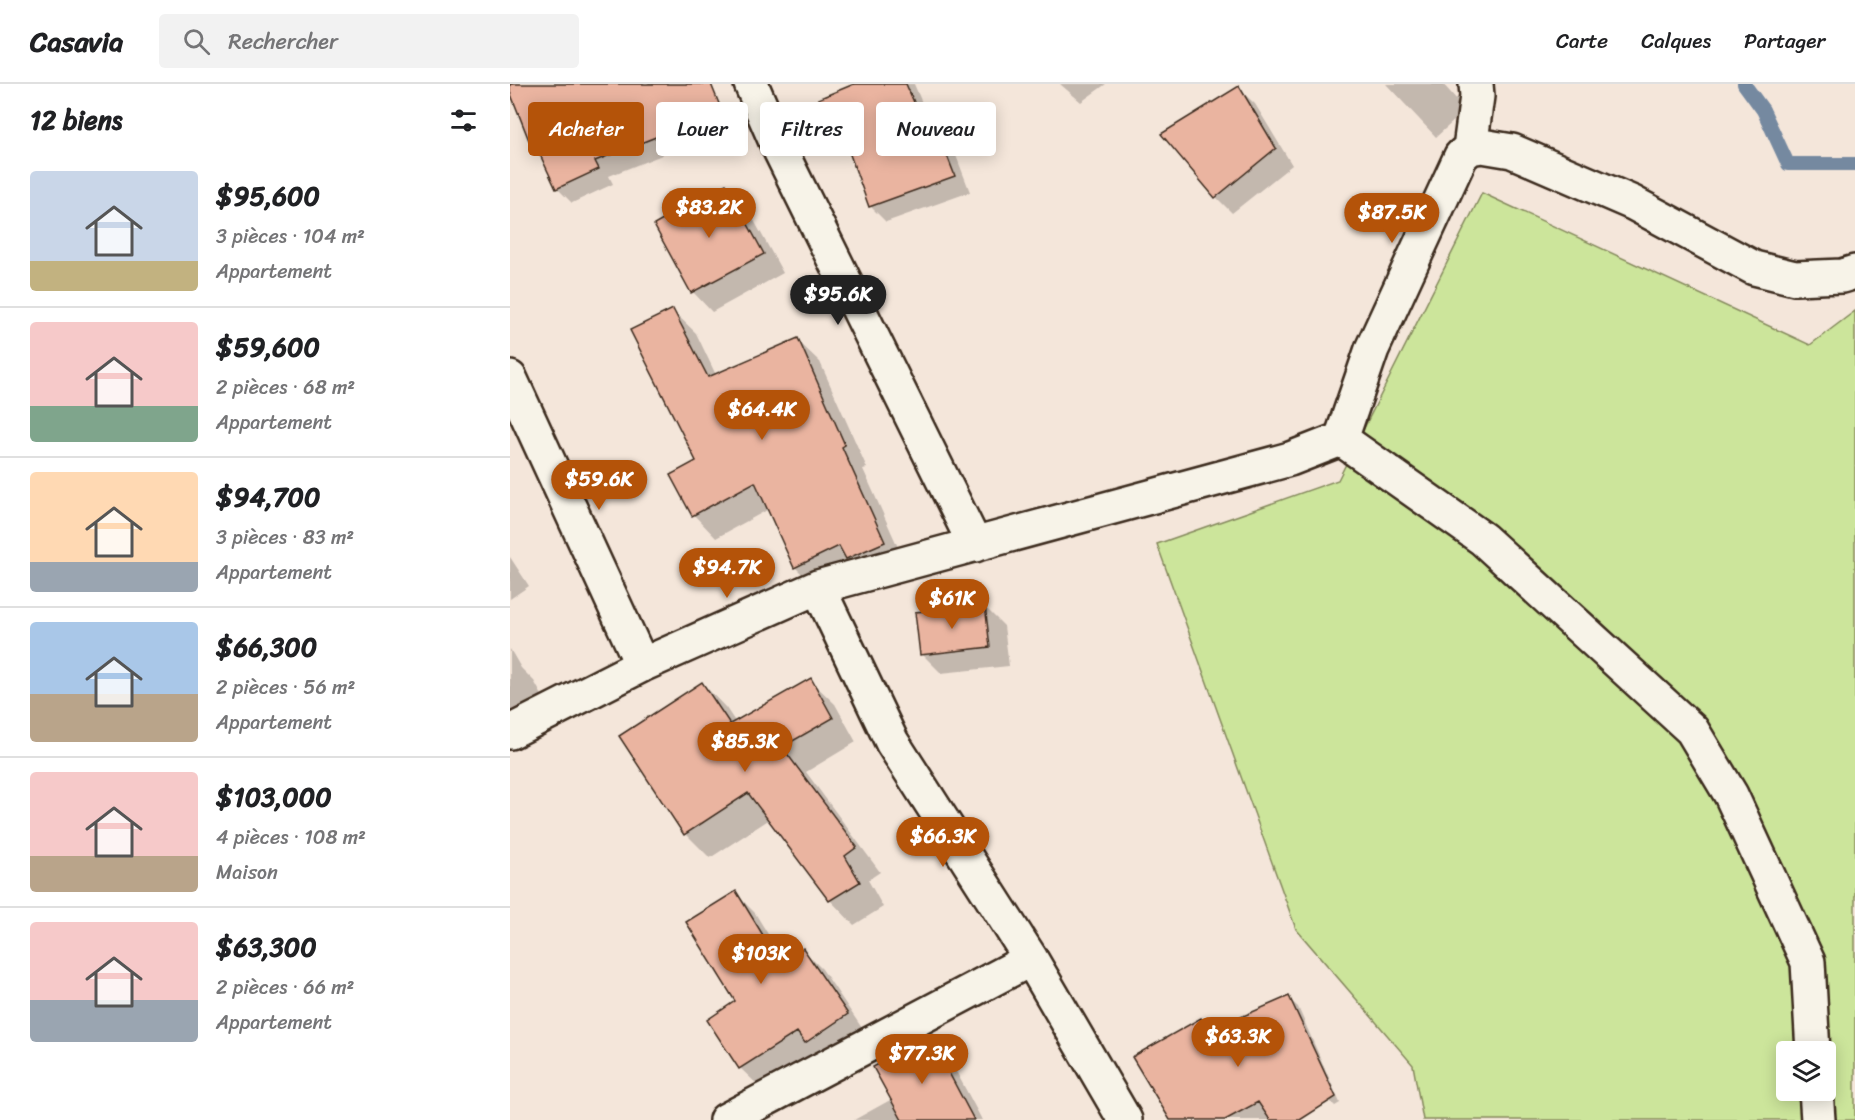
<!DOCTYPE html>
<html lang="fr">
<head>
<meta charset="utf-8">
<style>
  body { margin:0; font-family:Sriracha,sans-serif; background:#f2f2f2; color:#202124; height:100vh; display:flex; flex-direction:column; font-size:22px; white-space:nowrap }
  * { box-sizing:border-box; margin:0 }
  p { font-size:20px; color:#757577 }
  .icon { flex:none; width:33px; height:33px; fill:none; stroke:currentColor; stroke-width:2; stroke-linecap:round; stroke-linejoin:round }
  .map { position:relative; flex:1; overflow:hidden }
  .details { display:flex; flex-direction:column; background:#fff; width:510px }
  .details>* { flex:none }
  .top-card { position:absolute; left:18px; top:18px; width:570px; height:54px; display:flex; gap:12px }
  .controls { position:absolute; left:1266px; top:957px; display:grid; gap:12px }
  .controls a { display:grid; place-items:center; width:60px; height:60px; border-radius:6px; background:#fff; box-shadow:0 3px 15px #0003; font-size:30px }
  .price { position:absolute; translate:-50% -51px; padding:0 14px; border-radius:21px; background:#b45309; color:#fff; font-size:20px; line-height:39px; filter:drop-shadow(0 2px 3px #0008) }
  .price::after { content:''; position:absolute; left:50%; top:36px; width:18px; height:14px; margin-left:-9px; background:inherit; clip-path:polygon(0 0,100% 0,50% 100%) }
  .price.current { background:#222; color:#fff }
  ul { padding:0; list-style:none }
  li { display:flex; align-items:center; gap:18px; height:150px; padding:0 30px }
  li+li { border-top:2px solid #e0e0e0 }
  li span { display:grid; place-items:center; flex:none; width:168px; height:120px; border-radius:6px; color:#555 }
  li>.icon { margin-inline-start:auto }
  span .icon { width:72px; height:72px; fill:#fffc; stroke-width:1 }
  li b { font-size:26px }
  h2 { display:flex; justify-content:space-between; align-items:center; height:72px; padding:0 30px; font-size:26px }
  .pill { padding:0 21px; border-radius:6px; background:#fff; box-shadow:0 3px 15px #0003; font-size:21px; line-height:54px }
  .pill.current { background:#b45309; color:#fff }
  header { display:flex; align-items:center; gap:36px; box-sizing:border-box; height:84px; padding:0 30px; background:#fff; border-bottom:2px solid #e0e0e0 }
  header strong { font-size:28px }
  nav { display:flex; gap:33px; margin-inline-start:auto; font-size:21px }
  .search { width:420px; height:54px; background:#f2f2f2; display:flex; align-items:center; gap:15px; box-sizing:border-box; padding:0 21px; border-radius:6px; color:#757577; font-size:22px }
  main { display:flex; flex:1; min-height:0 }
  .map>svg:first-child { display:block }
  .green { fill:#cce59b; stroke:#84885c; stroke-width:1.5; fill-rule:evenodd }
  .shadow { fill:#0003 }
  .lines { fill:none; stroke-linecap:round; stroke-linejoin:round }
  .stream { stroke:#7589a0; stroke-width:14 }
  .building { fill:#eab4a0; stroke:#3b2a1e; stroke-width:1.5 }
  .street-casing { stroke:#3b2a1e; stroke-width:38 }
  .street { stroke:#f7f3e8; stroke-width:33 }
</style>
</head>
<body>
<header>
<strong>Casavia</strong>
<div class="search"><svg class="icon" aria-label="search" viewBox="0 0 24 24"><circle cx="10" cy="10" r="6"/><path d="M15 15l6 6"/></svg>Rechercher</div>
<nav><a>Carte</a><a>Calques</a><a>Partager</a></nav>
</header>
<main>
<section class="details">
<h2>12 biens<svg class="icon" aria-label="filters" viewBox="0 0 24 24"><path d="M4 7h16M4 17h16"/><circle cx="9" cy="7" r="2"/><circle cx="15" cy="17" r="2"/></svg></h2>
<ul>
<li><span style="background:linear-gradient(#c9d6e8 75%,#c2b280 0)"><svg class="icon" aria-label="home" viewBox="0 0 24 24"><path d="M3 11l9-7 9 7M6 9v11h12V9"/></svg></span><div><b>$95,600</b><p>3 pièces · 104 m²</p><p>Appartement</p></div></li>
<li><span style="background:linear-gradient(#f6c9c9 70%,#7fa58c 0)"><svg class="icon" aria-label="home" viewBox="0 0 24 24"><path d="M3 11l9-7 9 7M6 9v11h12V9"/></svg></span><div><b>$59,600</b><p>2 pièces · 68 m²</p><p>Appartement</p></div></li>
<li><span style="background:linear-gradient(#ffd9b3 75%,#9aa5b1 0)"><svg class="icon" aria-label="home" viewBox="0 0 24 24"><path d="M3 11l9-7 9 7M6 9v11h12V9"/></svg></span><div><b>$94,700</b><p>3 pièces · 83 m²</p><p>Appartement</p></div></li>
<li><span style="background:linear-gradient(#a9c7e8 60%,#b9a48a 0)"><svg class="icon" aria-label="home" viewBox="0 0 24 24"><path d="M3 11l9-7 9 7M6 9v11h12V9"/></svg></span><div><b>$66,300</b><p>2 pièces · 56 m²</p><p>Appartement</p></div></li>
<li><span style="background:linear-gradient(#f6c9c9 70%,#b9a48a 0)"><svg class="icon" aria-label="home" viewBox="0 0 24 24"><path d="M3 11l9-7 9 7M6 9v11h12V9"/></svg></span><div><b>$103,000</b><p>4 pièces · 108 m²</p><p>Maison</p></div></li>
<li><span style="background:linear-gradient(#f6c9c9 65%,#9aa5b1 0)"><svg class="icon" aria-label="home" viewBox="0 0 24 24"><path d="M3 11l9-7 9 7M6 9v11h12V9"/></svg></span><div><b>$63,300</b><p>2 pièces · 66 m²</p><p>Appartement</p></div></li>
</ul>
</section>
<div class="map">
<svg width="1345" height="1036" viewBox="0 0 1345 1036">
  <rect width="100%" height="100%" fill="#f4e6da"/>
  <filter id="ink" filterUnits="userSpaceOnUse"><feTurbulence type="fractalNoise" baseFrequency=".0167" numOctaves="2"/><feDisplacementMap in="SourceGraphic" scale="12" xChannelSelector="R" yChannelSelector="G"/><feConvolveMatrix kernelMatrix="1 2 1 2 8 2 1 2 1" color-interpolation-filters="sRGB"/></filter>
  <g filter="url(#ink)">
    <path class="green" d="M 972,109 L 1300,261 L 1345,227 L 1345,1036 L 913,1036 L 903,981 L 786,845 L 647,460 L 828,396 ZM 1276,968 L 1316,968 L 1316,1006 L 1276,1006 Z"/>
    <path class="shadow" d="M 0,0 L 82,0 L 131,19 L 152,71 L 99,92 L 103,100 L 62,119 L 47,104 L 32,71 L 24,63 L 0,4 Z
      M 347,0 L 404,0 L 418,33 L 421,32 L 437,48 L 460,108 L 376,138 L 360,122 L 342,72 L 327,57 Z
      M 550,0 L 596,0 L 571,18 Z
      M 876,0 L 933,0 L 956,26 L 926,53 Z
      M 728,4 L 745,20 L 782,81 L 722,129 L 706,113 Z
      M 216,102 L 236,122 L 273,189 L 202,228 L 183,208 L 146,141 Z
      M 163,227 L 186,249 L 206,291 L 287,256 L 310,278 L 357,384 L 353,385 L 396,481 L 308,506 L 285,483 L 259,425 L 206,454 L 184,431 L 188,378 Z
      M 0,473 L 19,502 L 0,515 Z
      M 475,523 L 494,542 L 499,582 L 431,589 L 412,570 Z
      M 0,565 L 11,584 L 24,597 L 43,631 L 0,636 Z
      M 300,596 L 325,620 L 346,658 L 296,688 L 370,788 L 358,796 L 373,823 L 344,841 L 320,816 L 260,735 L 200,774 L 176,750 L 192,599 L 216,624 L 226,639 Z
      M 225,809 L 245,829 L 275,878 L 293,866 L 312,885 L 356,950 L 316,978 L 305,968 L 250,1003 L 230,984 L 227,918 Z
      M 778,914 L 788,923 L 830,1019 L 825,1022 L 815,1012 Z
      M 691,936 L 702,947 L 773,1036 L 661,1036 Z
      M 420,954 L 439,974 L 472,1036 L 344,1036 L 382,1015 Z"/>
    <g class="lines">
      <path class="stream" d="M 1234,0 L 1253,26 L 1278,80 L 1345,80"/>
    </g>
    <path class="building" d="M 0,0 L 201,0 L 212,27 L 85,77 L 89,85 L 46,105 L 26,62 L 22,64 L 0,8 Z
      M 344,0 L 396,0 L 411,34 L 421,30 L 445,92 L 359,123 L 334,54 L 326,58 L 308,15 Z
      M 729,2 L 766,64 L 705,114 L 651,50 Z
      M 216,100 L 254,170 L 181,209 L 144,141 Z
      M 163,225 L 198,293 L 288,254 L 335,361 L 332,363 L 375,458 L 336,475 L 329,462 L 284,484 L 245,398 L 182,432 L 160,391 L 186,377 L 120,246 Z
      M 475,521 L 480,563 L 410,571 L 405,528 Z
      M 301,594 L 323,634 L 272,663 L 347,763 L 335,772 L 350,798 L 319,817 L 238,709 L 174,751 L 109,652 L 192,598 L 220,640 Z
      M 226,807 L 270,879 L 293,864 L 338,930 L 295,959 L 287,948 L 229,985 L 197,936 L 225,917 L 176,838 Z
      M 779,912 L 826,1013 L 790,1036 L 760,1036 L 748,1018 L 715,1036 L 660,1036 L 622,973 L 691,934 L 699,947 Z
      M 420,953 L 464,1036 L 392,1036 L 363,983 Z"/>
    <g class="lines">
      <defs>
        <path id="street" d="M 241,0 L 267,60 L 465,461
          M 960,64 L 967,12 L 966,0
          M 0,294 L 132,581
          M 831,355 L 973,455 L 1182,646 L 1221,711 L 1298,878 L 1303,968
          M 308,503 L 382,658 L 521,875 L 615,1036
          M 0,648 L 132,581 L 308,503 L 780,375 L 831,355 L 862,265 L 951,72 L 960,64 L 972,62 L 1002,67 L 1123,119 L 1244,184 L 1285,194 L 1332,192 L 1345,188
          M 1306,1006 L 1308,1036
          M 216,1036 L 521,875"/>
      </defs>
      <use href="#street" class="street-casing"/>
      <use href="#street" class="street"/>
    </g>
  </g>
</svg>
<div class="controls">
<a><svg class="icon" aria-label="layers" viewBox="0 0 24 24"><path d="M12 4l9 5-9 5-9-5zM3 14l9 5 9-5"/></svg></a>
</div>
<b class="price" style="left:199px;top:155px">$83.2K</b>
<b class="price" style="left:882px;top:160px">$87.5K</b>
<b class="price current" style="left:328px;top:242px">$95.6K</b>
<b class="price" style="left:252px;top:357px">$64.4K</b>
<b class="price" style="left:89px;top:427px">$59.6K</b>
<b class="price" style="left:217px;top:515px">$94.7K</b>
<b class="price" style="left:442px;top:546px">$61K</b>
<b class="price" style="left:235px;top:689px">$85.3K</b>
<b class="price" style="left:433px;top:784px">$66.3K</b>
<b class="price" style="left:251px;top:901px">$103K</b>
<b class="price" style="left:728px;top:984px">$63.3K</b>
<b class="price" style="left:412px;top:1001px">$77.3K</b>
<div class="top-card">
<a class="pill current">Acheter</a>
<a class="pill">Louer</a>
<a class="pill">Filtres</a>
<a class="pill">Nouveau</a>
</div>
</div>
</main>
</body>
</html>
